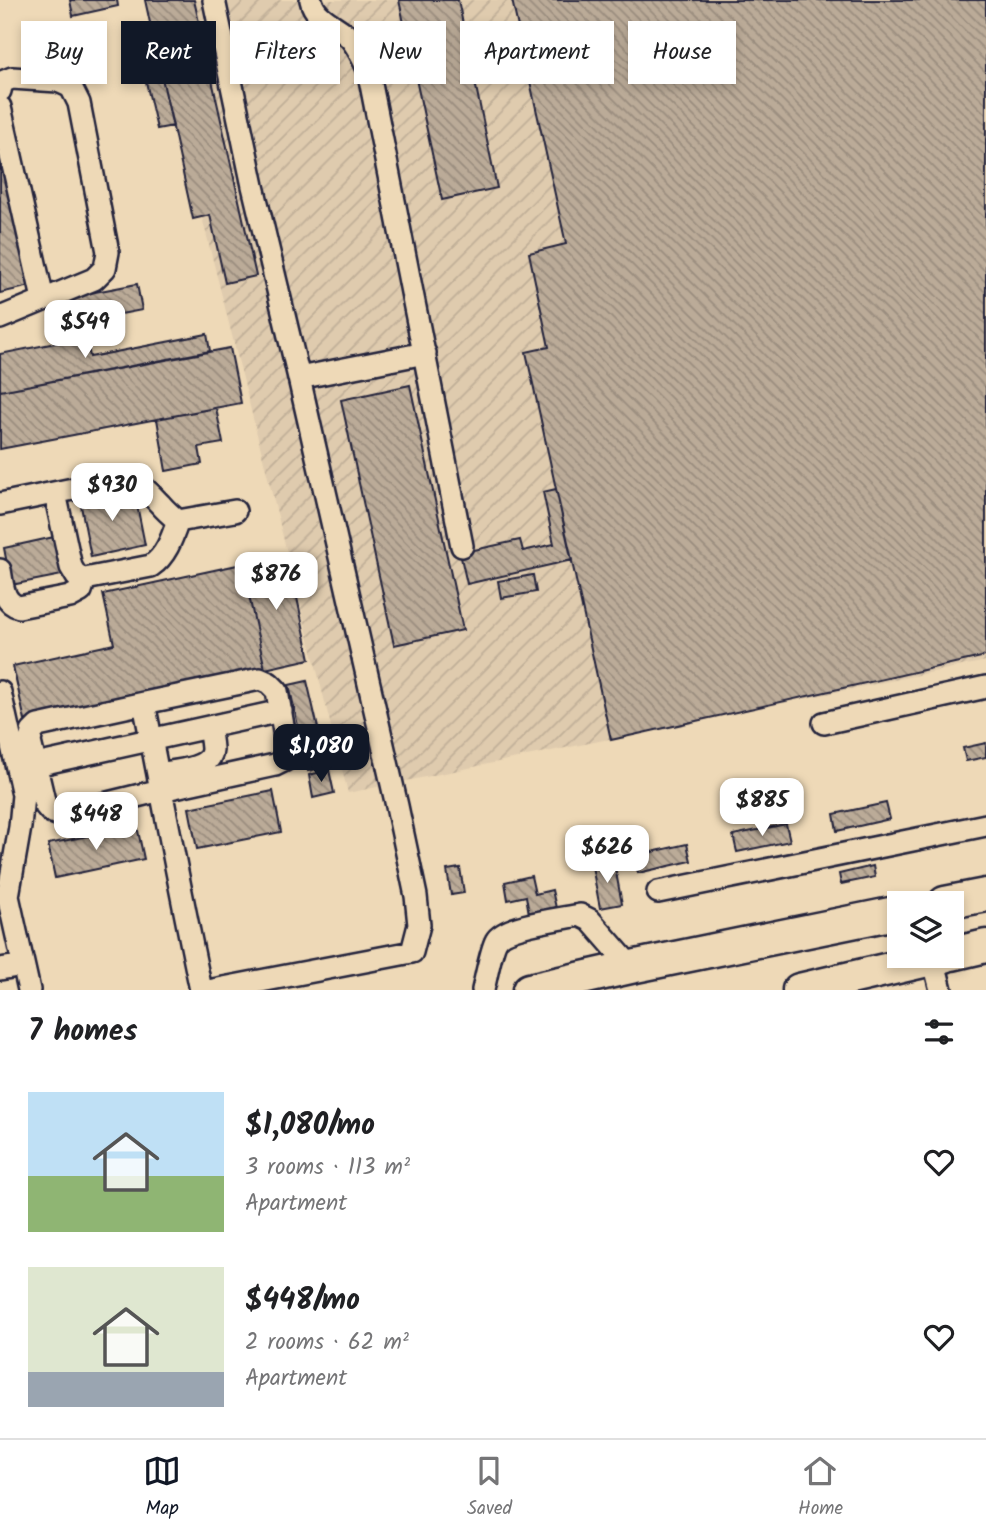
<!DOCTYPE html>
<html lang="en">
<head>
<meta charset="utf-8">
<style>
  body { margin:0; font-family:Kalam,sans-serif; background:#f6f6f6; color:#202124; height:100vh; display:flex; flex-direction:column; font-size:26px; white-space:nowrap }
  * { box-sizing:border-box; margin:0 }
  p { font-size:23px; color:#757577 }
  .icon { flex:none; width:38px; height:38px; fill:none; stroke:currentColor; stroke-width:2; stroke-linecap:round; stroke-linejoin:round }
  .map { position:relative; height:990px; overflow:hidden }
  .details { display:flex; flex-direction:column; background:#fff; flex:1 }
  .details>* { flex:none }
  .top-card { position:absolute; left:21px; top:21px; width:945px; height:63px; display:flex; gap:14px }
  .fabs { position:absolute; left:887px; top:891px; display:grid; gap:14px }
  .fabs a { display:grid; place-items:center; width:77px; height:77px; border-radius:0px; background:#fff; box-shadow:0 4px 10px #0003; font-size:35px }
  .price { position:absolute; translate:-50% -60px; padding:0 16px; border-radius:14px; background:#fff; color:#222; font-size:23px; line-height:46px; filter:drop-shadow(0 2px 4px #0008) }
  .price::after { content:''; position:absolute; left:50%; top:42px; width:21px; height:16px; margin-left:-10px; background:inherit; clip-path:polygon(0 0,100% 0,50% 100%) }
  .price.active { background:#111827; color:#fff }
  ul { padding:0; list-style:none }
  li { display:flex; align-items:center; gap:21px; height:175px; padding:0 28px }
  li span { display:grid; place-items:center; flex:none; width:196px; height:140px; border-radius:0px; color:#555 }
  li>.icon { margin-inline-start:auto }
  span .icon { width:84px; height:84px; fill:#fffc; stroke-width:1 }
  li b { font-size:30px }
  h2 { display:flex; justify-content:space-between; align-items:center; height:84px; padding:0 28px; font-size:30px }
  .pill { padding:0 24px; border-radius:0px; background:#fff; box-shadow:0 4px 10px #0003; font-size:24px; line-height:63px }
  .pill.active { background:#111827; color:#fff }
  .tabs { display:flex; justify-content:space-around; align-items:center; height:98px; border-top:2px solid #e0e0e0; background:#fff; font-size:19px; color:#757577 }
  .tabs a { display:grid; justify-items:center; gap:4px }
  .tabs .active { color:#111827 }
  .map>svg:first-child { display:block }
  .industrial { fill:url(#industrial-furrows) }
  .building { fill:url(#building-back-hatch); stroke:#22223b; stroke-width:2 }
  .lines { fill:none; stroke-linecap:round; stroke-linejoin:round }
  .minor-casing { stroke:#22223b; stroke-width:26 }
  .highway-casing { stroke:#22223b; stroke-width:37 }
  .minor { stroke:#eed9b7; stroke-width:21 }
  .highway { stroke:#eed9b7; stroke-width:32 }
</style>
</head>
<body>
<div class="map">
<svg width="986" height="990" viewBox="0 0 986 990">
  <defs>
    <pattern id="industrial-furrows" width="10" height="10" patternUnits="userSpaceOnUse" patternTransform="scale(1.75)"><rect width="10" height="10" fill="#dfcbae"/><path d="M-1 1l2-2M0 10L10 0M9 11l2-2" fill="none" stroke="#bfae97"/></pattern>
    <pattern id="building-back-hatch" width="6" height="6" patternUnits="userSpaceOnUse" patternTransform="scale(1.75)"><rect width="6" height="6" fill="#bbab98"/><path d="M-1 5l2 2M0 0l6 6M5-1l2 2" fill="none" stroke="#988b7d"/></pattern>
  </defs>
  <rect width="100%" height="100%" fill="#eed9b7"/>
  <filter id="ink" filterUnits="userSpaceOnUse"><feTurbulence type="fractalNoise" baseFrequency=".0143" numOctaves="2"/><feDisplacementMap in="SourceGraphic" scale="14" xChannelSelector="R" yChannelSelector="G"/><feConvolveMatrix kernelMatrix="1 2 1 2 8 2 1 2 1" color-interpolation-filters="sRGB"/></filter>
  <g filter="url(#ink)">
    <path class="industrial" d="M 147,0 L 986,0 L 986,661 L 348,793 Z"/>
    <path class="building" d="M 70,0 L 117,0 L 118,6 L 73,16 Z
      M 145,0 L 194,0 L 256,276 L 225,283 L 210,215 L 193,219 Z
      M 399,0 L 458,0 L 497,188 L 442,200 Z
      M 512,0 L 986,0 L 986,656 L 611,740 L 526,352 L 549,347 L 529,253 L 566,244 Z
      M 159,65 L 173,126 L 157,129 L 143,69 Z
      M 0,140 L 31,286 L 0,293 Z
      M 137,284 L 142,310 L 74,323 L 69,297 Z
      M 207,334 L 210,351 L 0,391 L 0,354 L 86,337 L 90,357 Z
      M 230,348 L 241,403 L 0,449 L 0,391 Z
      M 410,385 L 463,630 L 394,645 L 341,400 Z
      M 216,408 L 223,443 L 199,447 L 202,464 L 166,471 L 157,419 Z
      M 556,489 L 572,560 L 467,584 L 460,553 L 520,540 L 523,551 L 554,544 L 543,492 Z
      M 134,490 L 145,545 L 91,557 L 80,501 Z
      M 54,537 L 62,575 L 11,585 L 4,548 Z
      M 288,555 L 310,659 L 265,669 L 242,564 Z
      M 242,564 L 265,669 L 25,721 L 13,666 L 114,644 L 103,594 Z
      M 533,575 L 536,592 L 501,598 L 498,581 Z
      M 307,681 L 322,745 L 338,741 L 343,763 L 308,771 L 289,685 Z
      M 986,743 L 986,757 L 966,761 L 963,748 Z
      M 329,770 L 334,793 L 313,798 L 309,775 Z
      M 273,791 L 281,832 L 197,849 L 189,808 Z
      M 886,803 L 890,819 L 837,831 L 834,814 Z
      M 786,824 L 790,841 L 737,852 L 733,835 Z
      M 137,826 L 144,859 L 55,878 L 48,844 Z
      M 687,844 L 691,861 L 638,873 L 634,856 Z
      M 614,862 L 622,904 L 600,908 L 592,866 Z
      M 873,866 L 875,877 L 841,884 L 839,874 Z
      M 460,868 L 464,893 L 451,895 L 447,870 Z
      M 531,876 L 535,894 L 552,890 L 556,908 L 573,905 L 576,921 L 549,927 L 546,910 L 529,914 L 526,896 L 508,900 L 505,882 Z"/>
    <g class="lines">
      <defs>
        <path id="minor" d="M 311,0 C 315,20 338,25 351,39 C 358,47 363,59 368,69 L 462,546
          M 0,91 L 2,82 L 12,78 L 58,81 L 71,87 L 79,103 L 108,252 L 105,268 L 94,279 L 0,318
          M 0,107 L 43,299
          M 299,378 L 425,353
          M 55,493 L 71,567 L 77,577 L 85,579 L 151,566 C 166,556 172,538 178,521
          M 0,504 L 117,480 C 141,480 145,489 161,505 C 166,511 172,516 178,521 L 235,511
          M 0,570 C 3,585 2,602 19,607 L 70,597 L 81,591 L 85,579
          M 0,692 L 23,795 L 20,827 L 8,896 L 29,990
          M 144,703 L 38,726 L 32,732 L 30,742 L 45,805 L 50,811 L 59,815 L 161,790 L 275,765 L 285,760 L 287,749 L 277,691 L 269,683 L 260,679 L 144,703 C 163,799 181,895 201,990
          M 824,723 L 986,687
          M 36,765 L 281,711
          M 158,774 C 173,771 211,770 212,750 C 212,743 210,734 209,727
          M 658,892 L 986,825
          M 933,958 L 941,990
          M 0,969 L 23,965
          M 213,990 L 412,952 L 419,925 L 416,896 L 397,806 L 299,378 L 253,186 L 214,0
          M 483,990 C 486,978 491,950 496,941 C 504,925 561,919 580,915 L 590,920 L 631,967"/>
        <path id="highway" d="M 945,903 L 986,895
          M 952,954 L 986,946
          M 529,990 L 631,967 L 900,912
          M 799,990 L 945,956"/>
      </defs>
      <use href="#minor" class="minor-casing"/>
      <use href="#highway" class="highway-casing"/>
      <use href="#minor" class="minor"/>
      <use href="#highway" class="highway"/>
    </g>
  </g>
</svg>
<div class="fabs">
<a><svg class="icon" aria-label="layers" viewBox="0 0 24 24"><path d="M12 4l9 5-9 5-9-5zM3 14l9 5 9-5"/></svg></a>
</div>
<b class="price" style="left:85px;top:360px">$549</b>
<b class="price" style="left:112px;top:523px">$930</b>
<b class="price" style="left:276px;top:612px">$876</b>
<b class="price active" style="left:321px;top:784px">$1,080</b>
<b class="price" style="left:762px;top:838px">$885</b>
<b class="price" style="left:96px;top:852px">$448</b>
<b class="price" style="left:607px;top:885px">$626</b>
<div class="top-card">
<a class="pill">Buy</a>
<a class="pill active">Rent</a>
<a class="pill">Filters</a>
<a class="pill">New</a>
<a class="pill">Apartment</a>
<a class="pill">House</a>
</div>
</div>
<section class="details">
<h2>7 homes<svg class="icon" aria-label="filters" viewBox="0 0 24 24"><path d="M4 7h16M4 17h16"/><circle cx="9" cy="7" r="2"/><circle cx="15" cy="17" r="2"/></svg></h2>
<ul>
<li><span style="background:linear-gradient(#bfe0f5 60%,#8fb573 0)"><svg class="icon" aria-label="home" viewBox="0 0 24 24"><path d="M3 11l9-7 9 7M6 9v11h12V9"/></svg></span><div><b>$1,080/mo</b><p>3 rooms · 113 m²</p><p>Apartment</p></div><svg class="icon" aria-label="heart" viewBox="0 0 24 24"><path d="M12 20l-8-8c-3-5 5-10 8-4 3-6 11-1 8 4z"/></svg></li>
<li><span style="background:linear-gradient(#dfe7d0 75%,#9aa5b1 0)"><svg class="icon" aria-label="home" viewBox="0 0 24 24"><path d="M3 11l9-7 9 7M6 9v11h12V9"/></svg></span><div><b>$448/mo</b><p>2 rooms · 62 m²</p><p>Apartment</p></div><svg class="icon" aria-label="heart" viewBox="0 0 24 24"><path d="M12 20l-8-8c-3-5 5-10 8-4 3-6 11-1 8 4z"/></svg></li>
</ul>
</section>
<nav class="tabs">
<a class="active"><svg class="icon" aria-label="map" viewBox="0 0 24 24"><path d="M3 6l6-2 6 2 6-2v14l-6 2-6-2-6 2zM9 4v14M15 6v14"/></svg>Map</a>
<a><svg class="icon" aria-label="saved" viewBox="0 0 24 24"><path d="M7 4h10v16l-5-4-5 4z"/></svg>Saved</a>
<a><svg class="icon" aria-label="home" viewBox="0 0 24 24"><path d="M3 11l9-7 9 7M6 9v11h12V9"/></svg>Home</a>
</nav>
</body>
</html>
